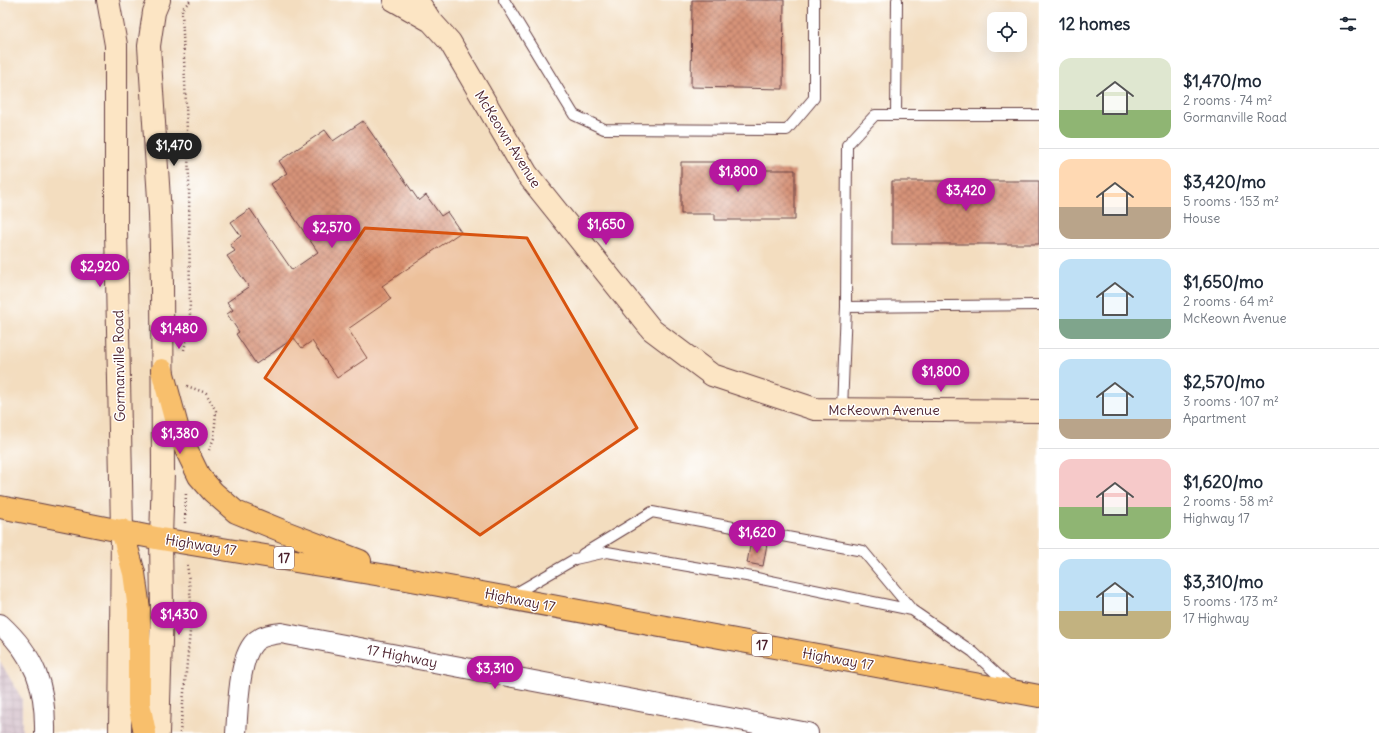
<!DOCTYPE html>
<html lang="en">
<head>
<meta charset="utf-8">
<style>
  body { margin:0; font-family:Delius,sans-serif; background:#f6f6f7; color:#1f2937; height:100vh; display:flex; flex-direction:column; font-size:15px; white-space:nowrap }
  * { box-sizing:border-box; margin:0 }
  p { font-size:13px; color:#747a83 }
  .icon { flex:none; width:22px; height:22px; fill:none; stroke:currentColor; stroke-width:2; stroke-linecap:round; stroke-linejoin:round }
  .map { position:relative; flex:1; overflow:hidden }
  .panel { display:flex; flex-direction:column; background:#fff; width:340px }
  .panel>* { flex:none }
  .tools { position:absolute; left:987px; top:12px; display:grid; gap:8px }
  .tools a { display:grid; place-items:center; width:40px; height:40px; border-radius:8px; background:#fff; box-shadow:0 4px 16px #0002; font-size:20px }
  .price { position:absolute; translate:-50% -34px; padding:0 9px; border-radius:14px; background:#b5179e; color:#fff; font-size:13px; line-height:26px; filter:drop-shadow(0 1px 2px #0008) }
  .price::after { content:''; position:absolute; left:50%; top:24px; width:12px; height:9px; margin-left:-6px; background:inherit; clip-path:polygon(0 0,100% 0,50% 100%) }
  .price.active { background:#222; color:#fff }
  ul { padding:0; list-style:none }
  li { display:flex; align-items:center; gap:12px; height:100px; padding:0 20px }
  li+li { border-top:1px solid #e0e1e3 }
  li span { display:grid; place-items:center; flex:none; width:112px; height:80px; border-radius:12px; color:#555 }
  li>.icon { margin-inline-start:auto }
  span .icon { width:48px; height:48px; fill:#fffc; stroke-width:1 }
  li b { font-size:17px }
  h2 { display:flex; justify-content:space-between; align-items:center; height:48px; padding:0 20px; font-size:17px }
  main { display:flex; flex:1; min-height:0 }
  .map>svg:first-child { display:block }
  .industrial { fill:url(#industrial-grid) }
  .building { fill:url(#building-cross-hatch) }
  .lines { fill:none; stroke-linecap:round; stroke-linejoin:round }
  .lane-casing { stroke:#633c41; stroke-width:12 }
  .street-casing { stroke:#633c41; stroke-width:22 }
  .secondary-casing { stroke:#633c41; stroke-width:24 }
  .highway-casing { stroke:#633c41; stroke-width:24 }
  .path { stroke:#633c41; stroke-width:2.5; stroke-dasharray:1 3; stroke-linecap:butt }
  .lane { stroke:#fff; stroke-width:10 }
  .street { stroke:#fff; stroke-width:20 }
  .secondary { stroke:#fce5c4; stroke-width:22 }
  .highway { stroke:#f8bf6c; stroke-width:22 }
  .marked { fill:#d8530f; fill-opacity:0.2; stroke:#d8530f; stroke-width:3; stroke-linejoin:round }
  .labels { text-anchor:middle; stroke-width:3; stroke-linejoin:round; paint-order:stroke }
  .shield { fill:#fff; stroke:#80626b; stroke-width:1 }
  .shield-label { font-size:13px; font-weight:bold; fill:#4a1f2b }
  .street-label { font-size:14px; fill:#4a1f2b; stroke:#fff }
</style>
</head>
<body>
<main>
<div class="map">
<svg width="1039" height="733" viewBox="0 0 1039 733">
  <defs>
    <pattern id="industrial-grid" width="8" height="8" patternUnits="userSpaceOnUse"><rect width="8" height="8" fill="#d1bdc8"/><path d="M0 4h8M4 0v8" fill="none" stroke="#b5a2ac"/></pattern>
    <pattern id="building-cross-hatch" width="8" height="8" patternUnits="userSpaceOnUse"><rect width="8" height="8" fill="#d69378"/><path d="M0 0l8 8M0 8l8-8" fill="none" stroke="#b07763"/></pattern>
  </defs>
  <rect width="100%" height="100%" fill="#fff"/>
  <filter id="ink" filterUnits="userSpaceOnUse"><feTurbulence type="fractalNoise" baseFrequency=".025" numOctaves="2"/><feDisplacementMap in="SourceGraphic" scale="8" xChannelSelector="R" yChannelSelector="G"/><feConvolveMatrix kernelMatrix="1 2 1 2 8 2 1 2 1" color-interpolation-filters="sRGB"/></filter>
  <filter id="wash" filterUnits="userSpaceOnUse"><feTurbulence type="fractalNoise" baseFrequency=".012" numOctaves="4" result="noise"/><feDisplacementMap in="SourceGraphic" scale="16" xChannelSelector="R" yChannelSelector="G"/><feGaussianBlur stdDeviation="0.9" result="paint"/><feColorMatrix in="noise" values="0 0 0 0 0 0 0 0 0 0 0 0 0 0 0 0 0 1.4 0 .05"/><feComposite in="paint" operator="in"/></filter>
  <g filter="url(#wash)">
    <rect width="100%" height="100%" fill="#f3ddbf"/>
    <path class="industrial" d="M 0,661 L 22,699 L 22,733 L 0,733 Z"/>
    <g id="blocks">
      <path class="building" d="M 692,0 L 784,0 L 783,89 L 691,87 Z
        M 363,121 L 419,201 L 426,195 L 441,216 L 447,212 L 461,232 L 382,286 L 391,299 L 348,329 L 367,358 L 337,378 L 312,341 L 302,348 L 294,338 L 256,364 L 236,334 L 239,332 L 227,314 L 233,310 L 227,302 L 249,287 L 227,256 L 235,251 L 230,244 L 241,236 L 231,222 L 250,209 L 292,270 L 318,252 L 271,184 L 287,173 L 279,161 L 325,130 L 333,141 Z
        M 681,162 L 715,162 L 715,170 L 795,170 L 795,220 L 715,220 L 715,214 L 681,214 Z
        M 892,181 L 1039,181 L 1039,244 L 892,244 Z
        M 751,541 L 767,544 L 763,566 L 747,563 Z"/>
    </g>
  </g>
  <g filter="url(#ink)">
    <use href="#blocks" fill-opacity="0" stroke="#633c41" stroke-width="1"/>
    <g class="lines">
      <defs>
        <path id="lane" d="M 504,0 L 574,115 L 604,129 L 787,130 L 814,98 L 814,0
          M 896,115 L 897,0
          M 846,307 L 1039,305
          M 842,410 L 846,307 L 847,145 L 875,115 L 1039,115
          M 583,554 L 652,512 L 863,551 L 912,610
          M 511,596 L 575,559 L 607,552 L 752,577 L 912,610 L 973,652 L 1010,686"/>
        <path id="street" d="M 0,624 C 35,656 46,686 45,733
          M 236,733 C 238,710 238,654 257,640 C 264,635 273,634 281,633 L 808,733"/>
        <path id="secondary" d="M 108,0 L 116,45 L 116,230 L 122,530 L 120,733
          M 394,0 L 429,20
          M 417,0 L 430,20 L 450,42 L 527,174 L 652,330 L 712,375 L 815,409 L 1039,411
          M 158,733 L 162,610 L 161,539 L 163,473 L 162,283 L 160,214 L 149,46 L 154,12 L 159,0"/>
        <path id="highway" d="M 162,370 L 180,437 L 199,476 L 213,492 L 236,512 L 285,532 L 360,561
          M 0,507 L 161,539 L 406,579 L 1039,696
          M 122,530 L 134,573 L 139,609 L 139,704 L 145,733"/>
      </defs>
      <use href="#lane" class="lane-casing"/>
      <use href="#street" class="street-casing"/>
      <use href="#secondary" class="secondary-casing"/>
      <use href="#highway" class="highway-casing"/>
      <path class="path" d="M 184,350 L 190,326 L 189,179 L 182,9 L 191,0
        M 187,386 L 206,393 L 216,411 L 214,438 L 209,450
        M 185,523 L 186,492
        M 180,733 L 192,612 L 187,562"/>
      <use href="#lane" class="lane"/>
      <use href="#street" class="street"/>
      <use href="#secondary" class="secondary"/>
      <use href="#highway" class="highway"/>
    </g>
  </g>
  <path class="marked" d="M 365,228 L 527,238 L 637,428 L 480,535 L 265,378 Z"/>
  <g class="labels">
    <g class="shield">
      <rect x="274" y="547" width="20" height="22" rx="3"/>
      <rect x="752" y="634" width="20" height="22" rx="3"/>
    </g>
    <g class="shield-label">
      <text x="284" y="563">17</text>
      <text x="762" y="650">17</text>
    </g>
    <g class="street-label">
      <text transform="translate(508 139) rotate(58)" y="5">McKeown Avenue</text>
      <text transform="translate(119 366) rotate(-91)" y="5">Gormanville Road</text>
      <text x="884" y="415">McKeown Avenue</text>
      <text transform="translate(201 545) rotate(9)" y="5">Highway 17</text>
      <text transform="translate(520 600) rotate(11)" y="5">Highway 17</text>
      <text transform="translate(402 656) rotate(11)" y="5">17 Highway</text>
      <text transform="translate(838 659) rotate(10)" y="5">Highway 17</text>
    </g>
  </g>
</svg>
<div class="tools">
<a><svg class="icon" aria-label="locate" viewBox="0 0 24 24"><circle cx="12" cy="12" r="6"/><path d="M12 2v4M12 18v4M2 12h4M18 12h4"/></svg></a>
</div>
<b class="price active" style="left:174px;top:167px">$1,470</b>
<b class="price" style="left:738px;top:193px">$1,800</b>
<b class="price" style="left:966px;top:212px">$3,420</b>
<b class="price" style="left:606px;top:246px">$1,650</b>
<b class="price" style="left:332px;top:249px">$2,570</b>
<b class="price" style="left:100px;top:288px">$2,920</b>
<b class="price" style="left:179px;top:350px">$1,480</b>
<b class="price" style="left:941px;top:393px">$1,800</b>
<b class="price" style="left:180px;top:455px">$1,380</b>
<b class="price" style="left:757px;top:554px">$1,620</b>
<b class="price" style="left:179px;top:636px">$1,430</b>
<b class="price" style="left:495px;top:690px">$3,310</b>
</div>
<section class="panel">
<h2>12 homes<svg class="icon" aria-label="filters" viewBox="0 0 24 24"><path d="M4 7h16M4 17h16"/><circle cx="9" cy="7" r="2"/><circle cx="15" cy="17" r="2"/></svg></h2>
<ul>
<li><span style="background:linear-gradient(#dfe7d0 65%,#8fb573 0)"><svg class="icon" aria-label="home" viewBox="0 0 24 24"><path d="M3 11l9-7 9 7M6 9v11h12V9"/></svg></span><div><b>$1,470/mo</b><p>2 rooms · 74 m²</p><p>Gormanville Road</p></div></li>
<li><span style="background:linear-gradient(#ffd9b3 60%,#b9a48a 0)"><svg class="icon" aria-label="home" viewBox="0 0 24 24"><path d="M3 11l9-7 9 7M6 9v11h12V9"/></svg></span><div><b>$3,420/mo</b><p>5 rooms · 153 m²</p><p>House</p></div></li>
<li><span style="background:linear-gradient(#bfe0f5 75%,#7fa58c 0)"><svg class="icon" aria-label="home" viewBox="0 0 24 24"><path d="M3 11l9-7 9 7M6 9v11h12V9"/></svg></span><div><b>$1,650/mo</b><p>2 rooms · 64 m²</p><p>McKeown Avenue</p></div></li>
<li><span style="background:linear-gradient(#bfe0f5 75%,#b9a48a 0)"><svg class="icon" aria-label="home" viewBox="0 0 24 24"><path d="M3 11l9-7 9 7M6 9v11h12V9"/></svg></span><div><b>$2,570/mo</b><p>3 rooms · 107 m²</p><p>Apartment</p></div></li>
<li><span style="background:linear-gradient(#f6c9c9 60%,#8fb573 0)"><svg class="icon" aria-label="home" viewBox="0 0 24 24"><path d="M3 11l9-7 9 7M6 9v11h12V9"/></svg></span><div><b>$1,620/mo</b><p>2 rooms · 58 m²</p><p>Highway 17</p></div></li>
<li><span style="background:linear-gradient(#bfe0f5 65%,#c2b280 0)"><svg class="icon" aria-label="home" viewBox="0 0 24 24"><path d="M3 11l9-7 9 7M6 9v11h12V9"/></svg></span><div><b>$3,310/mo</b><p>5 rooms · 173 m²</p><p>17 Highway</p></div></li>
</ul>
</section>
</main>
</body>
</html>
